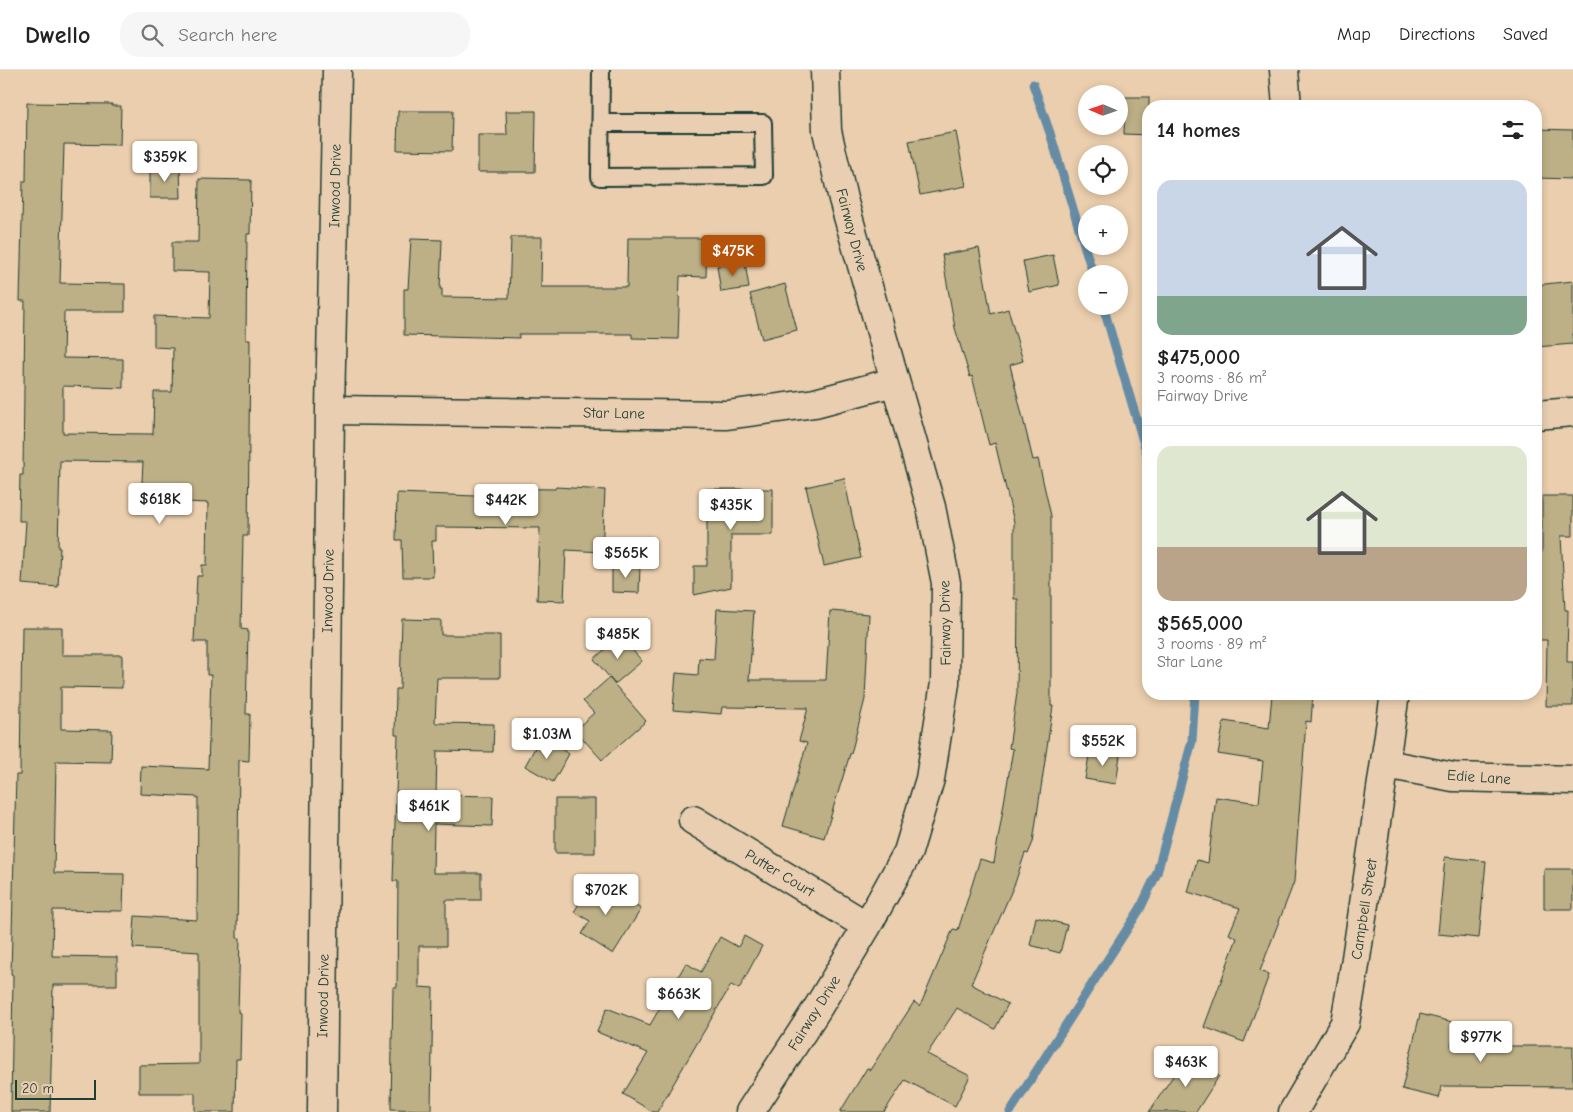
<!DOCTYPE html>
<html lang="en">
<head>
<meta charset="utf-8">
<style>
  body { margin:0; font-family:"Comic Neue",sans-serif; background:#f6f6f6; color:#222; height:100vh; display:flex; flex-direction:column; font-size:19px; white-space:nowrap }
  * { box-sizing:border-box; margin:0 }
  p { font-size:16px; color:#767676 }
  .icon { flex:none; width:28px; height:28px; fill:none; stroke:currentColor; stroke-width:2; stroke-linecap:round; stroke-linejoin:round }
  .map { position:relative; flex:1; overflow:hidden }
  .sheet { position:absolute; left:1142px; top:30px; width:400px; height:600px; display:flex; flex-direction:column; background:#fff; border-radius:20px; box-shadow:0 2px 8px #0003 }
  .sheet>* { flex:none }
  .needle { width:32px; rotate:272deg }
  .tools { position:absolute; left:1078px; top:15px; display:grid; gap:10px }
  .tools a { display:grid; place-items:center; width:50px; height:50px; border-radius:50%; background:#fff; box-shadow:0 2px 8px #0003; font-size:25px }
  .scale { position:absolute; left:15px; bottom:12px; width:81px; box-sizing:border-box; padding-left:5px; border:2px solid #1f3d34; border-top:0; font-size:14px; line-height:18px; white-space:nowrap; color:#1f3d34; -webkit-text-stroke:4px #eaceb1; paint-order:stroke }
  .price { position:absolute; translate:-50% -42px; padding:0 11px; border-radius:5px; background:#fff; color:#222; font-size:16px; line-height:32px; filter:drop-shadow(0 1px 2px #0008) }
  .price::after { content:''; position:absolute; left:50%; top:30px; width:15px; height:11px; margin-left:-8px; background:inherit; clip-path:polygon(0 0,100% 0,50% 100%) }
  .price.selected { background:#b45309; color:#fff }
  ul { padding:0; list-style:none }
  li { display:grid; align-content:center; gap:10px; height:265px; padding:0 15px }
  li+li { border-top:1px solid #e0e0e0 }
  li span { display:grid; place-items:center; height:155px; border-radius:15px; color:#555 }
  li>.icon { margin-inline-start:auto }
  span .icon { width:90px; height:90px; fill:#fffc; stroke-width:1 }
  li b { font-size:21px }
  h2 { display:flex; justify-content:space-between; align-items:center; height:60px; padding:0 15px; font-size:21px }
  header { display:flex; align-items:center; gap:30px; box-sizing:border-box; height:70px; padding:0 25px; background:#fff; border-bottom:1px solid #e0e0e0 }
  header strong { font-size:24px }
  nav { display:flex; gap:28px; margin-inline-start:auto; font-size:18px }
  .search { width:350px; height:45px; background:#f6f6f6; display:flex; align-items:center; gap:12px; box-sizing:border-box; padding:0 18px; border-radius:20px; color:#767676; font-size:19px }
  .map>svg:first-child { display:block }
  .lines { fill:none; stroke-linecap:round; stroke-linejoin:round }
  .stream { stroke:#658ca4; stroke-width:9 }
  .building { fill:#bdb087; stroke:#1f3d34 }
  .lane-casing { stroke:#1f3d34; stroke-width:20 }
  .street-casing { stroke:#1f3d34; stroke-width:31 }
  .lane { stroke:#eaceb1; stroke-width:16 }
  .street { stroke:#eaceb1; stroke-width:28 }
  .labels { text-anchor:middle; stroke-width:5; stroke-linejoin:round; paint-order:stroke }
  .street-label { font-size:15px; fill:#1f3d34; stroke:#eaceb1 }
</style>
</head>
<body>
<header>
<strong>Dwello</strong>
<div class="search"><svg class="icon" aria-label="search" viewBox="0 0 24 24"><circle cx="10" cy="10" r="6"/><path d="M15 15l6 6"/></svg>Search here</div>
<nav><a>Map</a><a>Directions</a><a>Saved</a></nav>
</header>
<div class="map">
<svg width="1573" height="1042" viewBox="0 0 1573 1042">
  <rect width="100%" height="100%" fill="#eacead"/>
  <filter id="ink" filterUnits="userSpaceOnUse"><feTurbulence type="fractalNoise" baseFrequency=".02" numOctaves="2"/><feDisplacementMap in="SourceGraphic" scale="10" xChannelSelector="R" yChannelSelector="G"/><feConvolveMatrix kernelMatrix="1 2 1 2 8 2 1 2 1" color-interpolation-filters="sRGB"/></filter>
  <g filter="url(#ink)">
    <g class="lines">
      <path class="stream" d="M 1033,14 L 1050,63 L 1093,204
        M 1103,236 L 1149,391
        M 1010,1042 L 1140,839 L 1157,803 L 1192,671 L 1195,624"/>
    </g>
    <path class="building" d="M 1125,27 L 1149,27 L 1149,65 L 1124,64 Z
      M 27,33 L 112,34 L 112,36 L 121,36 L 120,75 L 64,74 L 60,213 L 125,214 L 125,242 L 64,242 L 63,288 L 123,289 L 123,318 L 63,316 L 63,363 L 153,364 L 154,322 L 172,322 L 173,278 L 154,277 L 154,246 L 209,248 L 210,202 L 172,201 L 172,172 L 198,172 L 199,109 L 251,110 L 250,164 L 247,164 L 246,270 L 250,270 L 248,466 L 243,466 L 241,559 L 248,560 L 246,644 L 250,644 L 249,691 L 239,690 L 237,868 L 240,868 L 238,942 L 241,943 L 240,989 L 236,989 L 235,1042 L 195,1042 L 195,1023 L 139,1023 L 139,995 L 199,994 L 199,882 L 133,878 L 135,846 L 197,850 L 198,727 L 140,724 L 141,696 L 208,699 L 211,605 L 207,605 L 207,572 L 194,572 L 197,506 L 202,506 L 202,495 L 207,495 L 208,433 L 141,430 L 143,392 L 60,391 L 58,478 L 60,478 L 58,517 L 22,514 L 26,451 L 19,451 L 20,405 L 23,405 L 25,231 L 20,231 L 23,111 L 26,111 Z
      M 398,41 L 453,41 L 452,81 L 397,80 Z
      M 506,41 L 536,41 L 535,102 L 478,102 L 478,65 L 507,65 Z
      M 1536,59 L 1573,60 L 1573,109 L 1536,108 Z
      M 956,62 L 966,116 L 920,125 L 909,71 Z
      M 180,97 L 181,128 L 150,128 L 150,98 Z
      M 511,167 L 542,167 L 541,217 L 627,217 L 628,168 L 707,168 L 706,207 L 680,206 L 678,269 L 632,268 L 632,264 L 519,264 L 519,268 L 404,265 L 404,219 L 408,219 L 411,169 L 442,170 L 440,219 L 442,219 L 442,227 L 509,228 Z
      M 979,178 L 991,244 L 1008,239 L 1023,291 L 1010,295 L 1033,390 L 1038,389 L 1051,446 L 1051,636 L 1053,636 L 1033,772 L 1028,784 L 1025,783 L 1015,813 L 971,914 L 1008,934 L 995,959 L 957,938 L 927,984 L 970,1006 L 955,1036 L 905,1010 L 884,1042 L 840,1042 L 867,998 L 870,1000 L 914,932 L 920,936 L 953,859 L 958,860 L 980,789 L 994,793 L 1013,679 L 1009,678 L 1017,623 L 1018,529 L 1014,529 L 1014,452 L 995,373 L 989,375 L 972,306 L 970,307 L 955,258 L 942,185 Z
      M 1053,185 L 1059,215 L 1029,222 L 1023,191 Z
      M 745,192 L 749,218 L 721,222 L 717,196 Z
      M 1573,211 L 1573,274 L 1536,277 L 1536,215 Z
      M 785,214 L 797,260 L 762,269 L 750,224 Z
      M 844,408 L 861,488 L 824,496 L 806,417 Z
      M 556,417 L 605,420 L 602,482 L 566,480 L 564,531 L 537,530 L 540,458 L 436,457 L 436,471 L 432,471 L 433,507 L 403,507 L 402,470 L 396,470 L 397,423 L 476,426 L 476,418 L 555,419 Z
      M 707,419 L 773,419 L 773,465 L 731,465 L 731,517 L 694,525 L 694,496 L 707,496 Z
      M 1542,426 L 1573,426 L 1573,466 L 1561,466 L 1565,540 L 1568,540 L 1567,592 L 1573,592 L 1573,636 L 1546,636 L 1547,570 L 1536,570 L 1536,482 L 1542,482 Z
      M 612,496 L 640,496 L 639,523 L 612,522 Z
      M 717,539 L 754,541 L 749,610 L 826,610 L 830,541 L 869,544 L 865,629 L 851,684 L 850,684 L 824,768 L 783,756 L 807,673 L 799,671 L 808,638 L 722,637 L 721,644 L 673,640 L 676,603 L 698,605 L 699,588 L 714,589 Z
      M 402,549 L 441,550 L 441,565 L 500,565 L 500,608 L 437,608 L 435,653 L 494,654 L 493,682 L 437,681 L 436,725 L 493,726 L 492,756 L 434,754 L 433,803 L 481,803 L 481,830 L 446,830 L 446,876 L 419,876 L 419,917 L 433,918 L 431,1040 L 391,1039 L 393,917 L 397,917 L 398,811 L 393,811 L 398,665 L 395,665 L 396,619 L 400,619 Z
      M 22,557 L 62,557 L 62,585 L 122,585 L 122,618 L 61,617 L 61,659 L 112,660 L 111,692 L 56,691 L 54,803 L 124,804 L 123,841 L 53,840 L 52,886 L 117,887 L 117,915 L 53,915 L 50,1042 L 11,1042 L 13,905 L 11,904 L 16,705 L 20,705 Z
      M 620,566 L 642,591 L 615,614 L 594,589 Z
      M 609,608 L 646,651 L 602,690 L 575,660 L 594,643 L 583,631 Z
      M 1272,624 L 1313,624 L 1311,652 L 1306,651 L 1294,812 L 1260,901 L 1269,905 L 1244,972 L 1204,957 L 1237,868 L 1229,864 L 1240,838 L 1188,822 L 1197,790 L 1208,793 L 1216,727 L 1259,733 L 1263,691 L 1218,684 L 1224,651 L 1269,658 Z
      M 541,667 L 569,684 L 553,712 L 525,696 Z
      M 1090,680 L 1120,685 L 1116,714 L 1085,709 Z
      M 555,729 L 595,729 L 595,783 L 555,783 Z
      M 1445,787 L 1486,791 L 1479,868 L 1438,864 Z
      M 1544,799 L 1573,799 L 1573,839 L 1544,839 Z
      M 594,809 L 641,839 L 613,884 L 582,864 L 590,851 L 574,842 Z
      M 1036,847 L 1067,855 L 1060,883 L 1030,875 Z
      M 744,866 L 762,876 L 739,919 L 731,915 L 657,1042 L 653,1042 L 623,1024 L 648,983 L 597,962 L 607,938 L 650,955 L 686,893 L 701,902 L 720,867 L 738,877 Z
      M 1420,944 L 1457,953 L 1451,976 L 1573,976 L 1573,1017 L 1442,1016 L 1439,1028 L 1402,1019 Z
      M 1187,985 L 1219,1006 L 1196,1042 L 1149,1042 Z"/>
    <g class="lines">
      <defs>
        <path id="lane" d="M 601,53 L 763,53 L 764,106 L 600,107 L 601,0"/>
        <path id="street" d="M 1284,0 L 1287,36
          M 330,340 L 727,345 L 815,333 L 894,312
          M 1536,345 L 1573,342
          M 1386,694 L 1453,707 L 1573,710
          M 693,750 L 867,856
          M 322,1042 L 330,340 L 337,0
          M 750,1042 L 817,939 L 867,856 L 908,782 L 930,709 L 945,613 L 946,513 L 931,437 L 843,129 L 827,61 L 825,0
          M 1293,1042 L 1345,953 L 1355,895 L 1395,624"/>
      </defs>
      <use href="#lane" class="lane-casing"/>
      <use href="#street" class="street-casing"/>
      <use href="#lane" class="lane"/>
      <use href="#street" class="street"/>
    </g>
  </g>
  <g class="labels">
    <g class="street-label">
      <text transform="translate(335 116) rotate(-89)" y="5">Inwood Drive</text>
      <text transform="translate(852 160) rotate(75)" y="5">Fairway Drive</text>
      <text transform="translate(614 343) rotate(1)" y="5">Star Lane</text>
      <text transform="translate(328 521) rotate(-89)" y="5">Inwood Drive</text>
      <text transform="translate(945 553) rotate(-91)" y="5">Fairway Drive</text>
      <text transform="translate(1479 707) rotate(4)" y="5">Edie Lane</text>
      <text transform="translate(780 803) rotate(31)" y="5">Putter Court</text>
      <text transform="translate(1364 839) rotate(-81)" y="5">Campbell Street</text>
      <text transform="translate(323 926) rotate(-89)" y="5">Inwood Drive</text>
      <text transform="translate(814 943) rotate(-58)" y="5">Fairway Drive</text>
    </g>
  </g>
</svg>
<div class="tools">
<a><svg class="needle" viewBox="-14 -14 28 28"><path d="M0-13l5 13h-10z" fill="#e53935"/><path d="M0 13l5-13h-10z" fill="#767676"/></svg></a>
<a><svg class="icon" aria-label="locate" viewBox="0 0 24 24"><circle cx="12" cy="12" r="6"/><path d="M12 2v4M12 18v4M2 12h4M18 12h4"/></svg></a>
<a>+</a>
<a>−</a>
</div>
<div class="scale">20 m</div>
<b class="price" style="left:165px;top:113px">$359K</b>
<b class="price selected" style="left:733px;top:207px">$475K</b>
<b class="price" style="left:160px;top:455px">$618K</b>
<b class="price" style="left:506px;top:456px">$442K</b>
<b class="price" style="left:731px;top:461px">$435K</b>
<b class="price" style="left:626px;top:509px">$565K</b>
<b class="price" style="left:618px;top:590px">$485K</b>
<b class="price" style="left:547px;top:690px">$1.03M</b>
<b class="price" style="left:1103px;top:697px">$552K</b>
<b class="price" style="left:429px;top:762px">$461K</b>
<b class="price" style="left:606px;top:846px">$702K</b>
<b class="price" style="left:679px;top:950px">$663K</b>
<b class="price" style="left:1481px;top:993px">$977K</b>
<b class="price" style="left:1186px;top:1018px">$463K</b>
<section class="sheet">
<h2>14 homes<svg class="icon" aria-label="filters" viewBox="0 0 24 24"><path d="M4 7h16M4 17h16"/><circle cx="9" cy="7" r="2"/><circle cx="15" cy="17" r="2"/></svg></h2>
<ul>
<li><span style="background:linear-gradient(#c9d6e8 75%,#7fa58c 0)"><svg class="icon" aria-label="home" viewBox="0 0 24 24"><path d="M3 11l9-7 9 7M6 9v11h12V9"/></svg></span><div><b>$475,000</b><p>3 rooms · 86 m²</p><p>Fairway Drive</p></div></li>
<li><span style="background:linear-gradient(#dfe7d0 65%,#b9a48a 0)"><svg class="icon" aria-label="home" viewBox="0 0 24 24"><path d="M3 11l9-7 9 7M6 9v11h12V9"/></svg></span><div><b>$565,000</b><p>3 rooms · 89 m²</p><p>Star Lane</p></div></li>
</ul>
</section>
</div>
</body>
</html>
